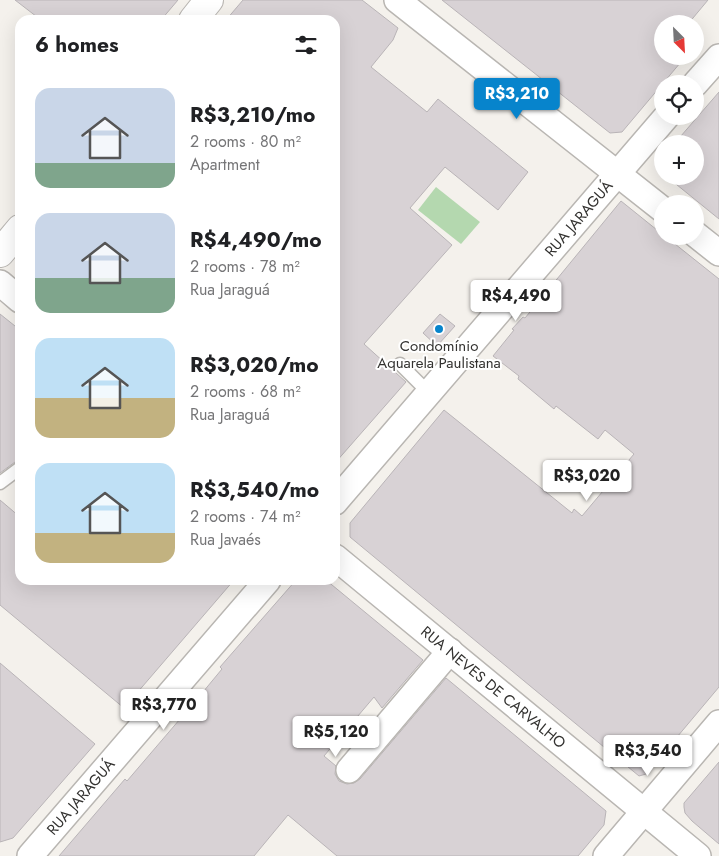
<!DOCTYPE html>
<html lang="en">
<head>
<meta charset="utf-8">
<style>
  body { margin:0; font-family:Jost,sans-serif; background:#f2f2f2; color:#202124; height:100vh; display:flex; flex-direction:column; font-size:19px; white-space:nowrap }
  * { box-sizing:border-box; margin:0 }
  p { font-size:16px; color:#757577 }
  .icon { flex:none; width:28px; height:28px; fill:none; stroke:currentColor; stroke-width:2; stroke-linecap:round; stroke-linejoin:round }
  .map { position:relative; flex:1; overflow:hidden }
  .details { position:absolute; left:15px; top:15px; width:325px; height:570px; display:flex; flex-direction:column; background:#fff; border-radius:15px; box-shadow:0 5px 20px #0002 }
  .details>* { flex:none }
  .needle { width:32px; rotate:156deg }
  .buttons { position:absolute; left:654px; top:15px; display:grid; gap:10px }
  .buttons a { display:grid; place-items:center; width:50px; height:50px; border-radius:50%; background:#fff; box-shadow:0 5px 20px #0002; font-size:25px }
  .price { position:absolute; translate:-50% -42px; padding:0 11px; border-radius:5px; background:#fff; color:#222; font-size:16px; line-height:32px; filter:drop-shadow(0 1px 2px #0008) }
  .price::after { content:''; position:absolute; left:50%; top:30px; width:15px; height:11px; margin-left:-8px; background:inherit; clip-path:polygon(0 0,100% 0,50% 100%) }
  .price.active { background:#0784cc; color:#fff }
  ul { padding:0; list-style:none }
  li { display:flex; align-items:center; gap:15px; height:125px; padding:0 20px }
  li span { display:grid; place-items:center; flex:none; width:140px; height:100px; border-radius:15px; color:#555 }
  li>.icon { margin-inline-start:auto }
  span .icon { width:60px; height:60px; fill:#fffc; stroke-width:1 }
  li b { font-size:21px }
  h2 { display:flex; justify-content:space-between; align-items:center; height:60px; padding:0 20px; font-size:21px }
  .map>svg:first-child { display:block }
  .green { fill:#b4d8af }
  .building { fill:#d8d2d5; stroke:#b9b4b7 }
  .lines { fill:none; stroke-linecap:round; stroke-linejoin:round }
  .lane-casing { stroke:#b9b6b2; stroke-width:15 }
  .street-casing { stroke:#b9b6b2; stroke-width:28 }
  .secondary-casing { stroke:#b9b6b2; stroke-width:30 }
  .lane { stroke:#fff; stroke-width:12 }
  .street { stroke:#fff; stroke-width:25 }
  .secondary { stroke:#fff; stroke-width:28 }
  .poi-dot { fill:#0784cc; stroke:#fff; stroke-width:2 }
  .labels { text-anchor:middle; stroke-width:4; stroke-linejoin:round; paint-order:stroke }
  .street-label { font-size:15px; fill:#333230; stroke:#fff }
  .poi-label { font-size:15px; fill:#333230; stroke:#fff }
</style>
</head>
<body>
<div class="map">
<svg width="719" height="856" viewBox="0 0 719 856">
  <rect width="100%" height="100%" fill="#f4f1ec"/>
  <path class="green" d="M 436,187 L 480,222 L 461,244 L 418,210 Z"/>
  <path class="building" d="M 15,0 L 178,0 L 161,20 L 41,20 Z
    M 243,0 L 362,0 L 398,28 L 393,40 L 371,67 L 427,112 L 438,99 L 528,172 L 498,210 L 445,167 L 410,208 L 452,245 L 364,344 L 406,382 L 335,463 L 335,20 L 226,20 Z
    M 442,0 L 708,0 L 688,24 L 662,24 L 662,56 L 686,56 L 622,132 L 610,133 Z
    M 719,92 L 719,219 L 666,176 L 695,176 L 695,144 L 674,144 Z
    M 621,201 L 662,234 L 662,236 L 665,236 L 719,279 L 719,687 L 646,774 L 639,776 L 350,537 L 350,523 L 444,410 L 572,513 L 574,509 L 582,516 L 634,454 L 605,430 L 598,439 L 556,406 L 554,409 L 518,379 L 519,376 L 493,356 L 514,330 L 512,329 L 523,317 L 525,318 Z
    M 0,314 L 20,330 L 20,460 L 15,462 L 0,473 Z
    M 440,314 L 455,326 L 437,346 L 423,333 Z
    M 0,500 L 20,517 L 20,580 L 234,580 L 124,708 L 0,605 Z
    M 296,580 L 326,580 L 423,660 L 382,708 L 374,697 L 324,756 L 336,766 L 335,774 L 339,781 L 347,784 L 354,783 L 360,779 L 446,678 L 606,811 L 604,825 L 578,856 L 337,856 L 288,815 L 254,856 L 59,856 L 125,779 L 127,781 L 198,698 L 222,669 L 220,667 Z
    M 0,663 L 95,744 L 13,838 L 0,842 Z
    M 719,762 L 719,844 L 692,821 L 685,813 L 684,807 L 684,803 Z"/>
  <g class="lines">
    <defs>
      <path id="lane" d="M 400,364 L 429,393
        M 0,483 L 20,468"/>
      <g id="street">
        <path d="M 397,0 L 662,209"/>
        <path d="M 695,84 L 719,57"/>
        <path d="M 695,234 L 719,253"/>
        <path d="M 0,283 L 20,300"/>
        <path id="s1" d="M 335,502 L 667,116"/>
        <path id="s2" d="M 335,557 L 698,856"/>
        <path d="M 349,770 L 450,651"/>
        <path id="s3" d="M 30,856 L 268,580"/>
        <path d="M 606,856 L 719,723"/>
      </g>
      <path id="secondary" d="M 193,20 L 209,0
        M 0,253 L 20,229"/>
    </defs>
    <use href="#lane" class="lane-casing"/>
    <use href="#street" class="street-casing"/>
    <use href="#secondary" class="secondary-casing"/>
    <use href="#lane" class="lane"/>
    <use href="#street" class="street"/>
    <use href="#secondary" class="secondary"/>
  </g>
  <circle class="poi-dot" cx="439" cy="329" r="5"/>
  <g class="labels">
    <g class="street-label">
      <text dy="5" stroke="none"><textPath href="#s1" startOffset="374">RUA JARAGUÁ</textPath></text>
      <text dy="5" stroke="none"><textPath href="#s2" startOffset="205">RUA NEVES DE CARVALHO</textPath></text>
      <text dy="5" stroke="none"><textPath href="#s3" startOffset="78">RUA JARAGUÁ</textPath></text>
    </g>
    <g class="poi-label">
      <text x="439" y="351">Condomínio<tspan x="439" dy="17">Aquarela Paulistana</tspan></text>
    </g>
  </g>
</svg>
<div class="buttons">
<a><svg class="needle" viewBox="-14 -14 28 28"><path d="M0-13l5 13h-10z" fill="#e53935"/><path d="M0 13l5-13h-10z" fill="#757577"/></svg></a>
<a><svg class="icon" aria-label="locate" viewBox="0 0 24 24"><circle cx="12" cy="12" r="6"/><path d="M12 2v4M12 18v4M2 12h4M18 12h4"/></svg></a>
<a>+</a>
<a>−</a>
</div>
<b class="price active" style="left:517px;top:120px">R$3,210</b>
<b class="price" style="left:516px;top:322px">R$4,490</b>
<b class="price" style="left:587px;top:502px">R$3,020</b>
<b class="price" style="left:164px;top:731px">R$3,770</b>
<b class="price" style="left:336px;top:758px">R$5,120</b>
<b class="price" style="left:648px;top:777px">R$3,540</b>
<section class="details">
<h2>6 homes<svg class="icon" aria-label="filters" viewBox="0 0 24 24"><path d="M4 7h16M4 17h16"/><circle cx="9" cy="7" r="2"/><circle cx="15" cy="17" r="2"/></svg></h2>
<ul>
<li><span style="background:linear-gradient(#c9d6e8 75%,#7fa58c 0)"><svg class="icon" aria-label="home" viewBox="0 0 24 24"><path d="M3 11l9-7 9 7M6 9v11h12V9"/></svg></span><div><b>R$3,210/mo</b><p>2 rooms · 80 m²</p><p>Apartment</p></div></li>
<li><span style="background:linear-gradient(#c9d6e8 65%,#7fa58c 0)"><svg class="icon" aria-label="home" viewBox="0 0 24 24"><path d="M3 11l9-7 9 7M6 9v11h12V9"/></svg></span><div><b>R$4,490/mo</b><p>2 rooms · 78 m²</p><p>Rua Jaraguá</p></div></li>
<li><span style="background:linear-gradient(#bfe0f5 60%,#c2b280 0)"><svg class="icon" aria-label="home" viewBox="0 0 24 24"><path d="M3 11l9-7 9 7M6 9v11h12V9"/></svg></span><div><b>R$3,020/mo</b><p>2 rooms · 68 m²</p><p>Rua Jaraguá</p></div></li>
<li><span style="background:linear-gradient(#bfe0f5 70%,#c2b280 0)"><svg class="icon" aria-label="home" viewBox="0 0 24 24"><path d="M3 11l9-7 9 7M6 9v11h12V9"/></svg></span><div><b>R$3,540/mo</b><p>2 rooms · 74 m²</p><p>Rua Javaés</p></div></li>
</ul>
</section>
</div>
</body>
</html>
